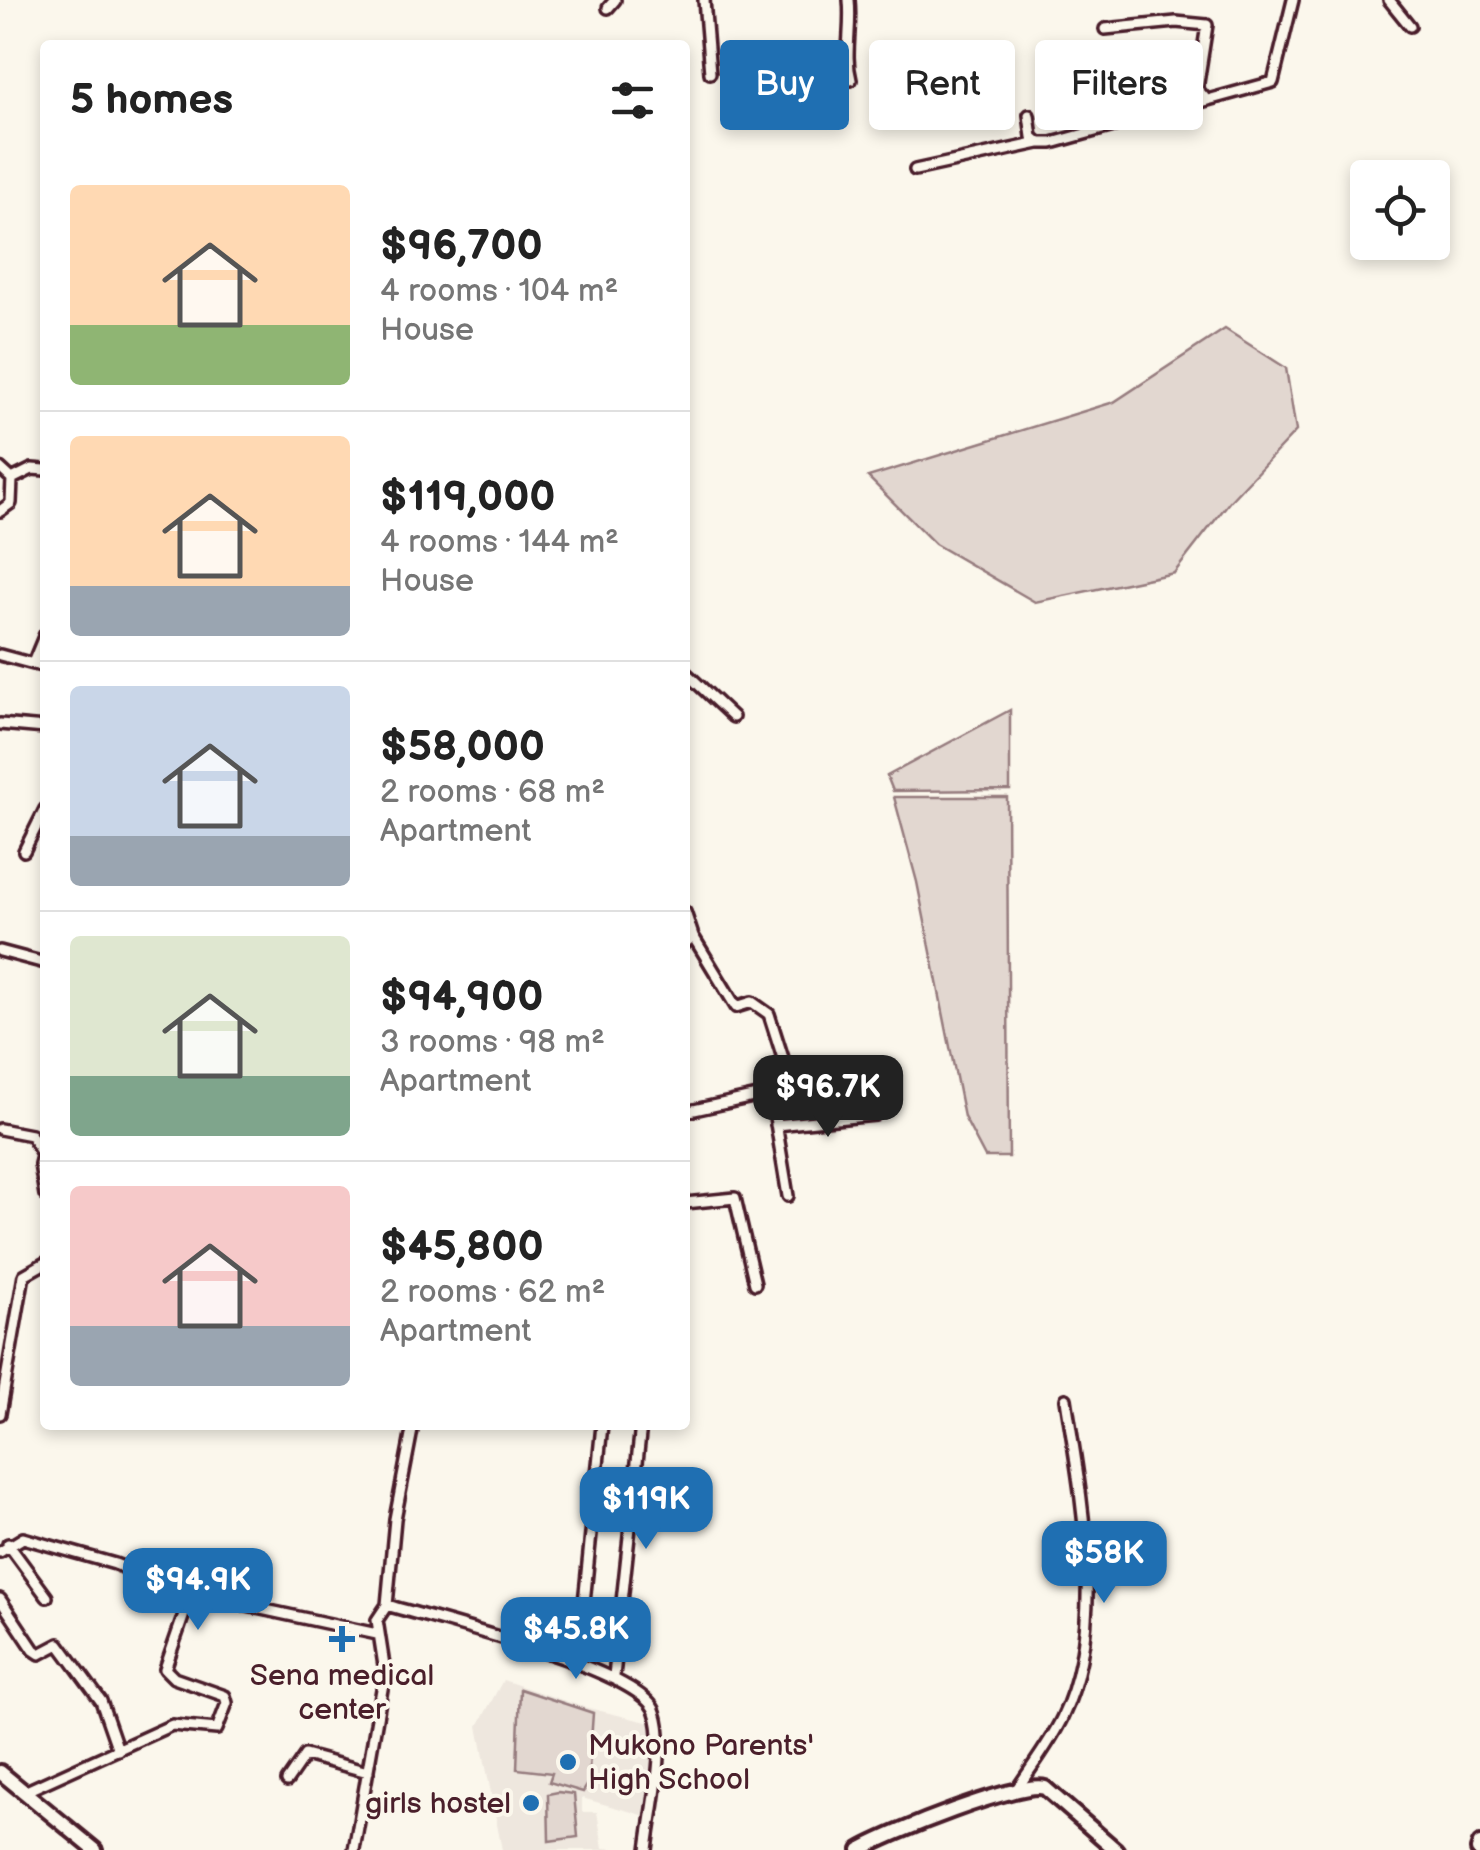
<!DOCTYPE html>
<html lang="en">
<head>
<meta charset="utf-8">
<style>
  body { margin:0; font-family:"Balsamiq Sans",sans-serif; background:#f2f2f2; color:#222; height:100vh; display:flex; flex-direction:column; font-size:38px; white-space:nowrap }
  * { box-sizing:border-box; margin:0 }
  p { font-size:32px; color:#767676 }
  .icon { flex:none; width:55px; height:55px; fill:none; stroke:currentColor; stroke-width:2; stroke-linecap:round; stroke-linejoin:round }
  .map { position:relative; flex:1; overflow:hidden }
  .panel { position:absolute; left:40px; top:40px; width:650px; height:1390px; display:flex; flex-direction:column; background:#fff; border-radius:10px; box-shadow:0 5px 15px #0003 }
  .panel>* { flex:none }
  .guide { position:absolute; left:720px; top:40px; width:610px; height:90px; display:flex; gap:20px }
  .controls { position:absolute; left:1350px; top:160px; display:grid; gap:20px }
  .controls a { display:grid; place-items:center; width:100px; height:100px; border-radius:10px; background:#fff; box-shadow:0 5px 15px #0003; font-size:50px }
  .price { position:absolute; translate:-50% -85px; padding:0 22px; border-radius:20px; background:#1f6fb2; color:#fff; font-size:32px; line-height:65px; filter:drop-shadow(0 2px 5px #0008) }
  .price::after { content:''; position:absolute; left:50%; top:60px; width:30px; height:22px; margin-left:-15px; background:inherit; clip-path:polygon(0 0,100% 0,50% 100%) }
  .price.selected { background:#222; color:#fff }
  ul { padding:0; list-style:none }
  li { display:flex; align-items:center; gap:30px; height:250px; padding:0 30px }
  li+li { border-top:2px solid #e0e0e0 }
  li span { display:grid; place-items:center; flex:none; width:280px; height:200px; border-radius:10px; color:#555 }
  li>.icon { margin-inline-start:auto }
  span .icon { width:120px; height:120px; fill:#fffc; stroke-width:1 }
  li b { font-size:42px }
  h2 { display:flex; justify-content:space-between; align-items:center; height:120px; padding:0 30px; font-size:42px }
  .pill { padding:0 35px; border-radius:10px; background:#fff; box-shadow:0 5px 15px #0003; font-size:35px; line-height:90px }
  .pill.selected { background:#1f6fb2; color:#fff }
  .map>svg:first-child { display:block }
  .built { fill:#eee7de }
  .green { fill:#e2d7d0; stroke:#967b7e; stroke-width:2.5 }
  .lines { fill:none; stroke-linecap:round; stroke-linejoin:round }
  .street-casing { stroke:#4a1f2b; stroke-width:16 }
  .secondary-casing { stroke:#4a1f2b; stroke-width:20 }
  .street { stroke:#fbf7ec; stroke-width:9 }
  .secondary { stroke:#fbf7ec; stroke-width:12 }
  .poi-dot { fill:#1f6fb2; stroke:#fbf7ec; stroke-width:4 }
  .labels { text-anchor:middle; stroke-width:8; stroke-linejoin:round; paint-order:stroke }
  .poi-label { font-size:30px; fill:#4a1f2b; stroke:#fbf7ec }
</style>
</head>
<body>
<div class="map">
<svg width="1480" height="1850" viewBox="0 0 1480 1850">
  <rect width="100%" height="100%" fill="#fbf7ec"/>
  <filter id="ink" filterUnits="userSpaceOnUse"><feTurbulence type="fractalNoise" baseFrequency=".01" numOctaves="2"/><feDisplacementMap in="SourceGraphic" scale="20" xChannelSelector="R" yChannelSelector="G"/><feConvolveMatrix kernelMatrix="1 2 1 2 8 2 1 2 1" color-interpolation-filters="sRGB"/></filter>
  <g filter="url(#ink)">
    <path class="built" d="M 503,1680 L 580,1706 L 655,1724 L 646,1816 L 582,1798 L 582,1812 L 597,1812 L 603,1848 L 626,1850 L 502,1850 L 478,1726 Z"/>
    <path class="green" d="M 1225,329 L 1286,368 L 1296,431 L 1230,501 L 1174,573 L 1035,602 L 935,544 L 868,477 L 1114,402 Z
      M 1010,710 L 1010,790 L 893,791 L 887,776 Z
      M 894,797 L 1007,797 L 1009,1157 L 985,1157 L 964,1117 L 917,882 Z
      M 520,1689 L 593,1713 L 588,1784 L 583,1792 L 549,1782 L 552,1773 L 517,1769 Z
      M 558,1792 L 574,1794 L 578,1837 L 549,1841 L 548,1794 Z"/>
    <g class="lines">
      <defs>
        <path id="street" d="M 704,0 L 710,73
          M 849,0 C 852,29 844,54 851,80
          M 1389,0 L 1410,26
          M 608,8 L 615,0
          M 1105,29 L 1176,22 L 1207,25 L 1197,89 L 1204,97
          M 1029,115 L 1032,137 L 1039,143 L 1052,143 L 1273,82 L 1293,0
          M 915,170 L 1039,143
          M 0,468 L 12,479 L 32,469 L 45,470
          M 0,511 L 11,503 L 12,479
          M 0,655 L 45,667
          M 33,663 L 45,634
          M 685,672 L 733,717
          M 0,724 L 45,728
          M 24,851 L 45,809
          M 685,912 L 693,936 L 685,943
          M 693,936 L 736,1007 L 752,1002 L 769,1014 L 789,1077 L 784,1086 L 768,1092
          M 0,951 L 45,963
          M 685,1112 L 771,1093 L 788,1196
          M 776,1125 L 875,1115
          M 0,1129 L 31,1135 L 42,1154
          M 43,1152 L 40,1164 L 45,1195
          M 685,1203 L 735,1198 L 755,1284
          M 0,1414 L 24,1275 L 45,1263
          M 8,1544 L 47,1597
          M 0,1552 L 23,1538 L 115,1564 L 191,1594 L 377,1634
          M 0,1599 L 34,1650 L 40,1654 L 59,1644 L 101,1701 L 118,1750
          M 387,1605 C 435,1620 641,1669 655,1712 C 667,1746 651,1813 647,1850
          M 578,1662 L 602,1425
          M 614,1676 L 641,1425
          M 287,1781 L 305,1755 L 368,1772
          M 1017,1789 C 1032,1766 1050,1743 1062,1718 C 1107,1626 1081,1496 1066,1399
          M 24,1792 L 172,1725 L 217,1729 L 227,1703 L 225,1696 L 174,1678 L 165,1669 L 191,1594
          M 354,1850 L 385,1672 L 377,1620 L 387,1605 L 395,1519 L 413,1425"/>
        <path id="secondary" d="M 0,1772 L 95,1850
          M 860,1850 C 887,1834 1021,1780 1045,1788 L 1116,1850
          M 1478,1850 L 1480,1844"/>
      </defs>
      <use href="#street" class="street-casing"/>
      <use href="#secondary" class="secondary-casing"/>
      <use href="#street" class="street"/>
      <use href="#secondary" class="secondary"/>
    </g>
  </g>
  <g class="poi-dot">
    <path d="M337 1624h10v10h10v10h-10v10h-10v-10h-10v-10h10z"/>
    <circle cx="568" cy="1762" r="10"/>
    <circle cx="531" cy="1803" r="10"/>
  </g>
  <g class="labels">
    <g class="poi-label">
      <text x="342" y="1685">Sena medical<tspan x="342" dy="34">center</tspan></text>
      <text x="588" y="1755" text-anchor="start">Mukono Parents'<tspan x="588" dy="34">High School</tspan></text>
      <text x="511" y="1813" text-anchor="end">girls hostel</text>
    </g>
  </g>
</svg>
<div class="controls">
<a><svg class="icon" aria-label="locate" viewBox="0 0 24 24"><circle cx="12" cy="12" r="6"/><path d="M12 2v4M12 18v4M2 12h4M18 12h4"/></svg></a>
</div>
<b class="price selected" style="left:828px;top:1140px">$96.7K</b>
<b class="price" style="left:646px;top:1552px">$119K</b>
<b class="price" style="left:1104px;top:1606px">$58K</b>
<b class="price" style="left:198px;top:1633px">$94.9K</b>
<b class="price" style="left:576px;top:1682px">$45.8K</b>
<div class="guide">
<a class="pill selected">Buy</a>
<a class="pill">Rent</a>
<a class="pill">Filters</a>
</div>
<section class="panel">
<h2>5 homes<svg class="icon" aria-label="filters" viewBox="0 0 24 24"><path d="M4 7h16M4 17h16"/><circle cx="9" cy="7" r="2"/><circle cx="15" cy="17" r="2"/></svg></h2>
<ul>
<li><span style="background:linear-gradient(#ffd9b3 70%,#8fb573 0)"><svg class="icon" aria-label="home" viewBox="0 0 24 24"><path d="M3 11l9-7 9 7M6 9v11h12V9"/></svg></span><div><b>$96,700</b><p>4 rooms · 104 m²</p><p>House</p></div></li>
<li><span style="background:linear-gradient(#ffd9b3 75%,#9aa5b1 0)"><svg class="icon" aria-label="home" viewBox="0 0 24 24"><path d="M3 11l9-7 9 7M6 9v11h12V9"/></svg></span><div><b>$119,000</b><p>4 rooms · 144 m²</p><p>House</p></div></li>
<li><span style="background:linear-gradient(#c9d6e8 75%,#9aa5b1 0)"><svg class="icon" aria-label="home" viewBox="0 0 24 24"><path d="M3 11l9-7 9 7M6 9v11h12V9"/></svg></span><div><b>$58,000</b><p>2 rooms · 68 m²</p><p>Apartment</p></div></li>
<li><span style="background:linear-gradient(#dfe7d0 70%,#7fa58c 0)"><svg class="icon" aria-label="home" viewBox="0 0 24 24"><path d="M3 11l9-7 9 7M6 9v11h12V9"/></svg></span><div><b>$94,900</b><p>3 rooms · 98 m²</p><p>Apartment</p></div></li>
<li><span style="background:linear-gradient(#f6c9c9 70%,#9aa5b1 0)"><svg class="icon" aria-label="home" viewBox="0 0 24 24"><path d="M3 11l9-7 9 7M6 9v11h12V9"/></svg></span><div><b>$45,800</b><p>2 rooms · 62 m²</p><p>Apartment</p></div></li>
</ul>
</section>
</div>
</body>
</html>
